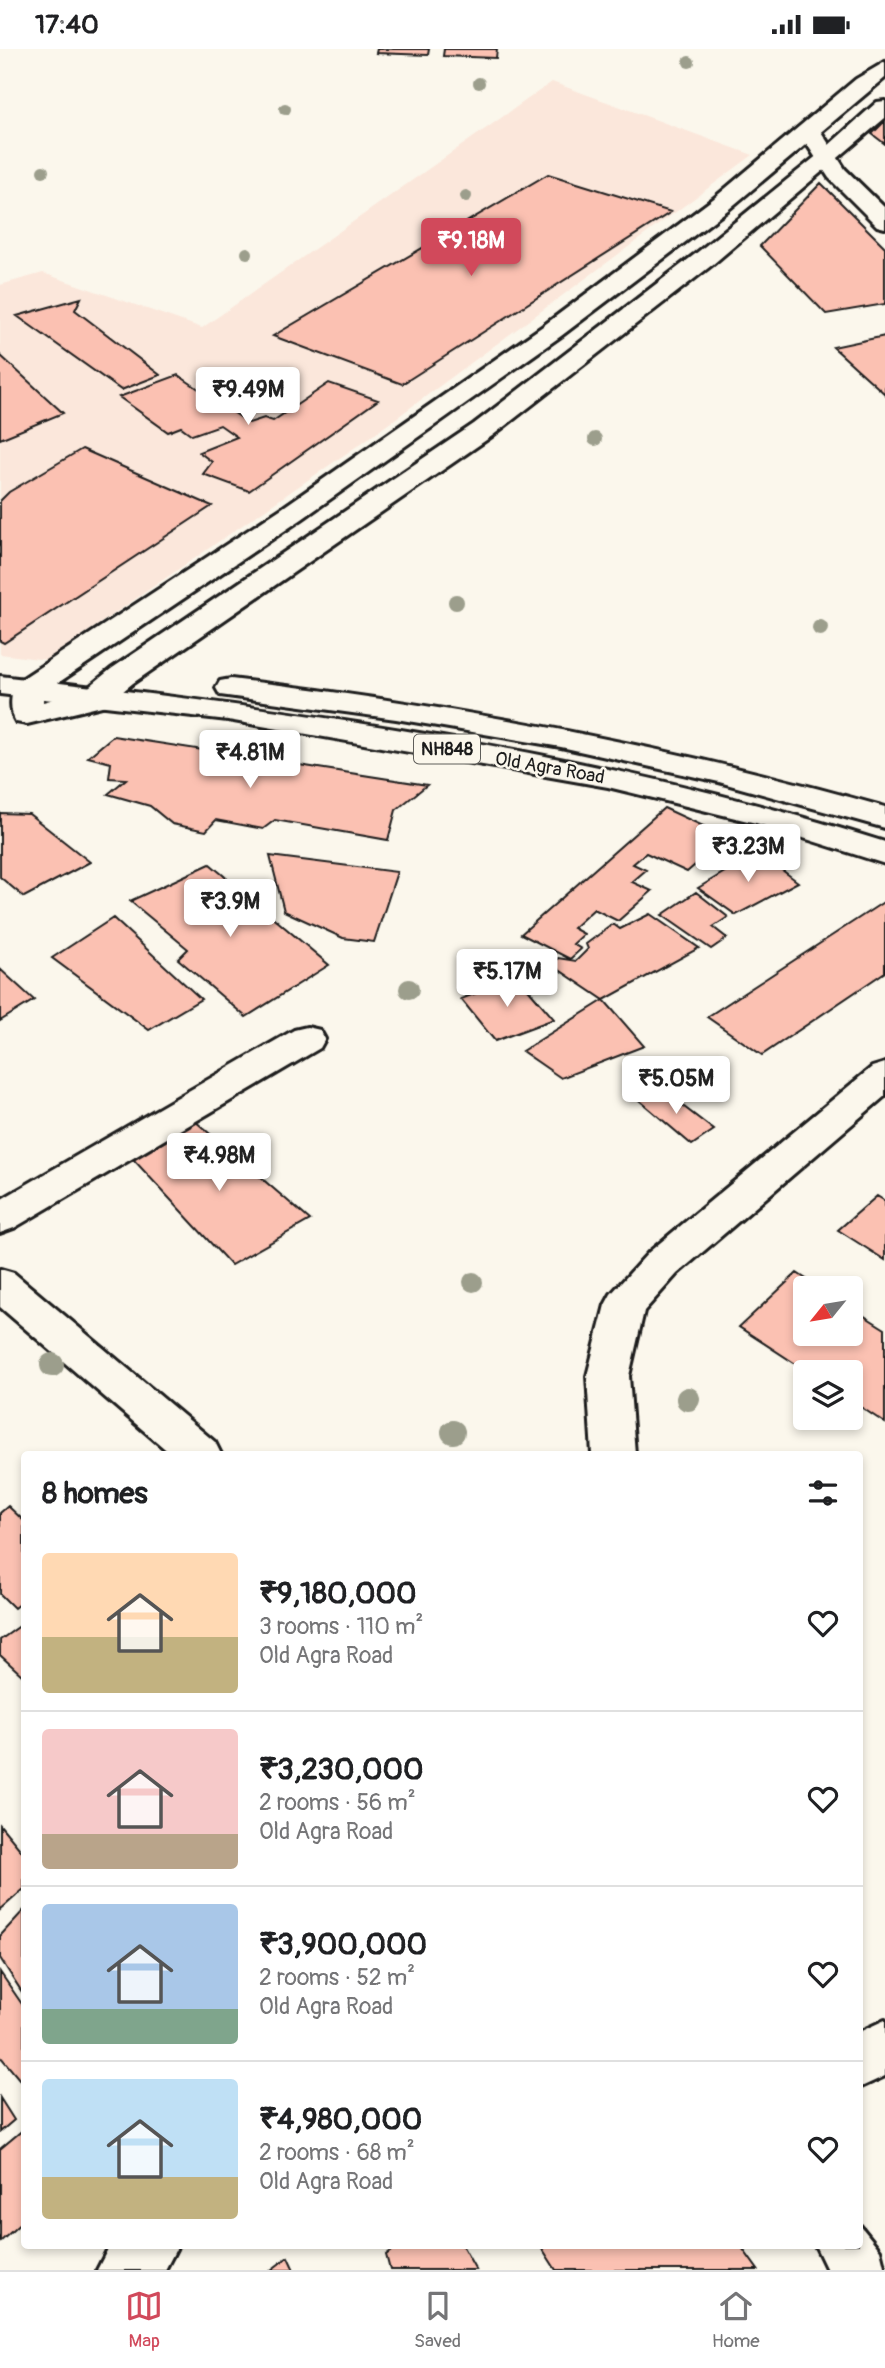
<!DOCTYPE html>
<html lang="en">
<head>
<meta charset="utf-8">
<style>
  body { margin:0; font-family:Pangolin,sans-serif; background:#f6f6f6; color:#202124; height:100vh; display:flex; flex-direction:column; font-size:26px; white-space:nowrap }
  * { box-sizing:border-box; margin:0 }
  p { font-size:23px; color:#757577 }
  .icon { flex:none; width:38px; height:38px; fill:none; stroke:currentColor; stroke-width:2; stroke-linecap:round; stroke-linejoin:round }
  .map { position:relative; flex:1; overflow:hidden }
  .details { position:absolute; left:21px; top:1402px; width:842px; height:798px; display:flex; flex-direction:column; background:#fff; border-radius:7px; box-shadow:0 4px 10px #0003 }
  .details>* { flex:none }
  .needle { width:46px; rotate:240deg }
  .tools { position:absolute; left:793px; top:1227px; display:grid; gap:14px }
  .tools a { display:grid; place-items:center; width:70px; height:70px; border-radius:7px; background:#fff; box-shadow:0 4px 10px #0003; font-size:35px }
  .price { position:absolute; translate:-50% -60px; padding:0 16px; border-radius:7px; background:#fff; color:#222; font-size:23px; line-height:46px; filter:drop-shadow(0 2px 4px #0008) }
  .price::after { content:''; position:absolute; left:50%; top:42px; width:21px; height:16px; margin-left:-10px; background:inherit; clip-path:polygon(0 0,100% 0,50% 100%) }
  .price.on { background:#d1495b; color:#fff }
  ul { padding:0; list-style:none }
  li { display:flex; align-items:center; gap:21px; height:175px; padding:0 21px }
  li+li { border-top:2px solid #e0e0e0 }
  li span { display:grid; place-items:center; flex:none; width:196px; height:140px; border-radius:7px; color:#555 }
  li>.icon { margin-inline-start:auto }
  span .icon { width:84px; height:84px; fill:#fffc; stroke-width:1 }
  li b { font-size:30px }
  h2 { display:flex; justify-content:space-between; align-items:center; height:84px; padding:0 21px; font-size:30px }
  .status { display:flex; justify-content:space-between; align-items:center; height:49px; padding:0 35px; background:#fff; direction:ltr }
  .status svg { height:19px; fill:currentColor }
  .menu { display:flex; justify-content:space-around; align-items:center; height:98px; border-top:2px solid #e0e0e0; background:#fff; font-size:19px; color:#757577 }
  .menu a { display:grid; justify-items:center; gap:4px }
  .menu .on { color:#d1495b }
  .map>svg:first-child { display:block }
  .built { fill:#fbe7db }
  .building { fill:#fbc1b2; stroke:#1c1c1c; stroke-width:2 }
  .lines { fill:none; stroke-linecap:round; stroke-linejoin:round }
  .street-casing { stroke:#1c1c1c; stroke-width:6 }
  .secondary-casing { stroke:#1c1c1c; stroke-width:6 }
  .highway-casing { stroke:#1c1c1c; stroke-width:6 }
  .street { fill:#fbf7ec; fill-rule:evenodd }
  .secondary { fill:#fbf7ec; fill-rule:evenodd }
  .highway { fill:#fbf7ec; fill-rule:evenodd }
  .tree { fill:#9c9e8c }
  .labels { text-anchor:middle; stroke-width:5; stroke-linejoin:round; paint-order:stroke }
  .shield { fill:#fbf7ec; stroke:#5f5e5a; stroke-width:2 }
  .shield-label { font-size:18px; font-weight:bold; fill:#1c1c1c }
  .street-label { font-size:19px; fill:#1c1c1c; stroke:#fbf7ec }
</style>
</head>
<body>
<div class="status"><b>17:40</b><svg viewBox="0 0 49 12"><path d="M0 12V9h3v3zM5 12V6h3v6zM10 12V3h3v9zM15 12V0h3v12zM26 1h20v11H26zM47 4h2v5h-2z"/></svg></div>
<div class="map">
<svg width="885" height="2221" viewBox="0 0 885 2221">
  <rect width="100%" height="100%" fill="#fbf7ec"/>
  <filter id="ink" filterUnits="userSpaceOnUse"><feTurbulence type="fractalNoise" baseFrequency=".0143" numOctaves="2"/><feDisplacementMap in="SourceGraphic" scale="14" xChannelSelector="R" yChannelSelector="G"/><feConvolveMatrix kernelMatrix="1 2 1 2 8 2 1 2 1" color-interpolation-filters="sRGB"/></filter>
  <g filter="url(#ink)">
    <path class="built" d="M 552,33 L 753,106 L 376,384 L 47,611 L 0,605 L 0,236 L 43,224 L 202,279 Z"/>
    <path class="building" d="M 377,0 L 429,0 L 428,6 L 376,4 Z
      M 444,0 L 497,0 L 496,9 L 443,7 Z
      M 885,72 L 885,95 L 872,85 Z
      M 548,125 L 671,163 L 402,335 L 273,287 Z
      M 821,134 L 885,198 L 885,255 L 826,265 L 760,197 Z
      M 81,249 L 75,261 L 160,326 L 121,341 L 17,267 Z
      M 885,287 L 885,345 L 833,298 Z
      M 0,306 L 63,364 L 0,390 Z
      M 178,326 L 249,374 L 264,369 L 273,372 L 329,334 L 378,351 L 249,442 L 203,425 L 212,413 L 199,403 L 237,388 L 220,376 L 192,386 L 181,378 L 168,383 L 119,348 Z
      M 82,400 L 212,457 L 4,594 L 0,592 L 0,452 L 9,443 Z
      M 113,687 L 427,736 L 396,761 L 388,791 L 275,771 L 263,780 L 216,771 L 206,782 L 172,775 L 150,757 L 108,745 L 126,730 L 109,729 L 111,714 L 88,708 Z
      M 664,759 L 727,788 L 687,823 L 646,804 L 633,815 L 646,821 L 632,833 L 652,842 L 618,872 L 594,860 L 573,879 L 584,885 L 573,895 L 581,900 L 570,910 L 521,885 Z
      M 0,764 L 29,765 L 90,813 L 24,848 L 0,828 Z
      M 758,803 L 798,833 L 736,866 L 698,839 Z
      M 270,807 L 397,823 L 374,893 L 343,889 L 284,862 Z
      M 210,815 L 329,916 L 246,968 L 178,910 L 188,900 L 130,852 Z
      M 696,843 L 728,868 L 713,878 L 727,889 L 711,900 L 662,866 Z
      M 885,852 L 885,923 L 762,1006 L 707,968 Z
      M 650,865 L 699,899 L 604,951 L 552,916 L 558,909 L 576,912 L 588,900 L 586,895 L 613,875 L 620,880 Z
      M 113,869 L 201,950 L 149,981 L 52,909 Z
      M 0,920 L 34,951 L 0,972 Z
      M 518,928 L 554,970 L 495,992 L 461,950 Z
      M 604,951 L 644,997 L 561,1029 L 522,1002 Z
      M 658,1038 L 714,1081 L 692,1096 L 639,1051 Z
      M 195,1072 L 310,1171 L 231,1216 L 132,1109 Z
      M 877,1147 L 885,1152 L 885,1211 L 838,1181 Z
      M 797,1224 L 820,1239 L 805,1239 L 805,1284 L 850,1284 L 850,1258 L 885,1280 L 885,1374 L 850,1351 L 850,1323 L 808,1323 L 739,1278 Z
      M 8,1457 L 24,1472 L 24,1551 L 14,1559 L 0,1545 L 0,1464 Z
      M 24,1574 L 24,1628 L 0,1606 L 0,1591 Z
      M 0,1776 L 24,1805 L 24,1840 L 0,1861 Z
      M 24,1861 L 24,1946 L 0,1909 L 0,1887 Z
      M 0,1923 L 24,1958 L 24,2036 L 0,2007 Z
      M 0,2049 L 14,2071 L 0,2083 Z
      M 24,2080 L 24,2171 L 0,2193 L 0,2100 Z
      M 399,2196 L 462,2196 L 476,2221 L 390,2221 L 386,2206 Z
      M 540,2196 L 740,2196 L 758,2221 L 556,2221 Z
      M 288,2208 L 294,2221 L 271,2221 Z"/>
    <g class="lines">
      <defs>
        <path id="street" d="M 808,73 L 816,75 L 845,120 L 885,159 L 885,179 L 877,177 L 829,129 L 797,80 Z
          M 307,978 L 320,981 L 325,990 L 320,999 L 14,1179 L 0,1184 L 0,1151 L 294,981 Z
          M 0,1220 L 14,1224 L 215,1393 L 221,1405 L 171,1405 L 0,1258 Z
          M 885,1971 L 885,2027 L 859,2039 L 859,1983 Z
          M 859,2175 L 880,2201 L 885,2221 L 827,2221 L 815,2196 L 859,2196 Z"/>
        <path id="secondary" d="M 885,13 L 885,29 L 729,160 L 561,287 L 302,470 L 43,644 L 43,653 L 84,642 L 111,620 L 474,375 L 694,206 L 819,105 L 877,53 L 885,52 L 885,69 L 712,216 L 492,387 L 133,634 L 106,656 L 27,675 L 16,673 C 9,662 10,644 17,633 L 282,459 L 543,277 L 713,150 L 856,30 Z
          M 885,1014 L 885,1047 L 677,1225 L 644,1262 L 629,1327 L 635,1405 L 592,1405 L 587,1327 L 605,1256 L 611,1245 L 649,1203 L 872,1018 Z
          M 110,2196 L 178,2196 L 165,2221 L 97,2221 Z"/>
        <path id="highway" d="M 0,627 C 298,661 598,702 885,793 L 885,815 L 756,774 L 608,738 L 228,671 L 0,645 Z
          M 231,630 C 453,656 670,697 885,758 L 885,779 L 719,733 L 561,698 L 396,670 L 220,646 L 216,639 L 220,632 Z"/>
      </defs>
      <use href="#street" class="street-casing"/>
      <use href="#secondary" class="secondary-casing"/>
      <use href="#highway" class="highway-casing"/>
      <use href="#street" class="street"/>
      <use href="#secondary" class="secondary"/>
      <use href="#highway" class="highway"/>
    </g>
    <g class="tree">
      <circle cx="689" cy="13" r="6"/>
      <circle cx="479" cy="34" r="6"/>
      <circle cx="285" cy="60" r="6"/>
      <circle cx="43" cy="122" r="6"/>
      <circle cx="466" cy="147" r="6"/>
      <circle cx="247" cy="204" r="6"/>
      <circle cx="273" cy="330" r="7"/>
      <circle cx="595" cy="390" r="7"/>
      <circle cx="456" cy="553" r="8"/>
      <circle cx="820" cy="579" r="8"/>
      <circle cx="409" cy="940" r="10"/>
      <circle cx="473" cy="1233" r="10"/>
      <circle cx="52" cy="1316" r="12"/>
      <circle cx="688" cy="1350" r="12"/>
      <circle cx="453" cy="1383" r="12"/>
    </g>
  </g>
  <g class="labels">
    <rect class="shield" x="414" y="685.5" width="66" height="29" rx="5"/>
    <g class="shield-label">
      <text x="447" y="706">NH848</text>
    </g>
    <g class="street-label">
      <text transform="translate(550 718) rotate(10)" y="7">Old Agra Road</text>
    </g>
  </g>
</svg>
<div class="tools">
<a><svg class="needle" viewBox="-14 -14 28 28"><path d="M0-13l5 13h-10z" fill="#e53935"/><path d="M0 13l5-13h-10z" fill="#757577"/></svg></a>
<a><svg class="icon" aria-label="layers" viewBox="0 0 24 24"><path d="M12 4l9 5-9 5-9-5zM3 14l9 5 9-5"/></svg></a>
</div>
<b class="price on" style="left:471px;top:229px">₹9.18M</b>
<b class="price" style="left:248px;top:378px">₹9.49M</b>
<b class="price" style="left:250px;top:741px">₹4.81M</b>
<b class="price" style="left:748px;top:835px">₹3.23M</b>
<b class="price" style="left:230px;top:890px">₹3.9M</b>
<b class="price" style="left:507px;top:960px">₹5.17M</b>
<b class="price" style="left:676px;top:1067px">₹5.05M</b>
<b class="price" style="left:219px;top:1144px">₹4.98M</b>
<section class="details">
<h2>8 homes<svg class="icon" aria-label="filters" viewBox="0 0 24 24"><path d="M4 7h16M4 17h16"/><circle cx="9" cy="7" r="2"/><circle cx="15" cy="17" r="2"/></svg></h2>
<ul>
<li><span style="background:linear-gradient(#ffd9b3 60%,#c2b280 0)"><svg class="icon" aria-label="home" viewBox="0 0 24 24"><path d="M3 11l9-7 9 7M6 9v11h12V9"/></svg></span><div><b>₹9,180,000</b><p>3 rooms · 110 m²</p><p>Old Agra Road</p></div><svg class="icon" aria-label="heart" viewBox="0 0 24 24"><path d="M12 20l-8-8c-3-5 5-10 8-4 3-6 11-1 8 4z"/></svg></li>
<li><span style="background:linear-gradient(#f6c9c9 75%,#b9a48a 0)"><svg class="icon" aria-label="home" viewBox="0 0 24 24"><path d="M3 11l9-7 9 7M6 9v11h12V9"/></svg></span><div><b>₹3,230,000</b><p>2 rooms · 56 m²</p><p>Old Agra Road</p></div><svg class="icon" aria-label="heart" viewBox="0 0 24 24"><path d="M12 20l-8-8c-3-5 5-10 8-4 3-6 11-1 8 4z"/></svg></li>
<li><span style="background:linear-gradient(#a9c7e8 75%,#7fa58c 0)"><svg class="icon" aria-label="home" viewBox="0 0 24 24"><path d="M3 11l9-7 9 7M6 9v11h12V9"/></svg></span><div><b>₹3,900,000</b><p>2 rooms · 52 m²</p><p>Old Agra Road</p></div><svg class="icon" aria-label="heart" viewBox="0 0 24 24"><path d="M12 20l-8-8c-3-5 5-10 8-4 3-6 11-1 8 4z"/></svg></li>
<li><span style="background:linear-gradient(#bfe0f5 70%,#c2b280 0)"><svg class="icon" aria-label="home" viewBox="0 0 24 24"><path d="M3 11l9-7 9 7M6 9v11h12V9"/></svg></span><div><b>₹4,980,000</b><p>2 rooms · 68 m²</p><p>Old Agra Road</p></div><svg class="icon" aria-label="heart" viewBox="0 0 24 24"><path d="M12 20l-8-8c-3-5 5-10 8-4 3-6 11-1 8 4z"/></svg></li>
</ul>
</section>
</div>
<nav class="menu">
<a class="on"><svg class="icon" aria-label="map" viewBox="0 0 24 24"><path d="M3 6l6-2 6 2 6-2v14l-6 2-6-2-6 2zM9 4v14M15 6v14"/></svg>Map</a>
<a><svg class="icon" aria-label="saved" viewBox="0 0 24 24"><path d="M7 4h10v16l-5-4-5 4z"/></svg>Saved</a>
<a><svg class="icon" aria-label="home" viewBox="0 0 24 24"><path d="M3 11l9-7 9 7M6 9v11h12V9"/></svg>Home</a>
</nav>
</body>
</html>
